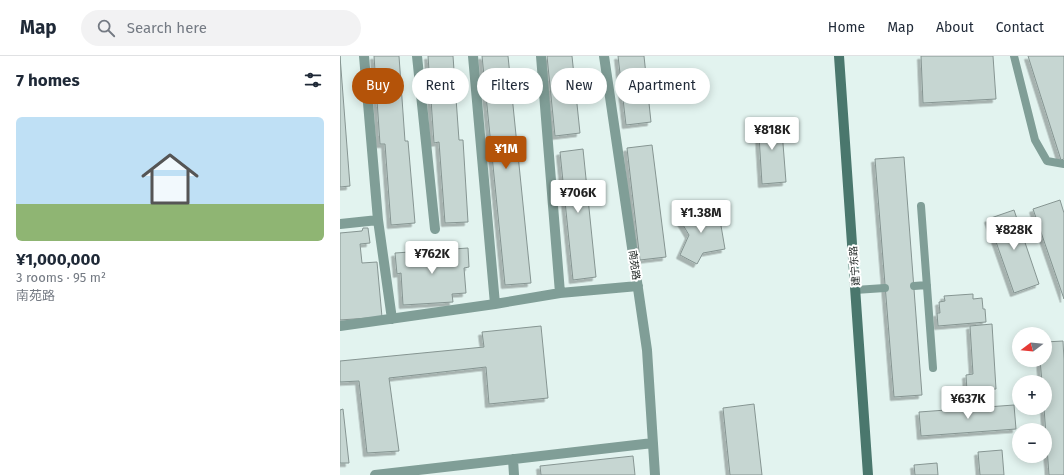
<!DOCTYPE html>
<html lang="en">
<head>
<meta charset="utf-8">
<style>
  body { margin:0; font-family:"Fira Sans","Noto Sans SC",sans-serif; background:#f2f2f3; color:#1f2937; height:100vh; display:flex; flex-direction:column; font-size:15px; white-space:nowrap }
  * { box-sizing:border-box; margin:0 }
  p { font-size:13px; color:#747a83 }
  .icon { flex:none; width:22px; height:22px; fill:none; stroke:currentColor; stroke-width:2; stroke-linecap:round; stroke-linejoin:round }
  .map { position:relative; flex:1; overflow:hidden }
  .details { display:flex; flex-direction:column; background:#fff; width:340px }
  .details>* { flex:none }
  .guide { position:absolute; left:12px; top:12px; width:380px; height:36px; display:flex; gap:8px }
  .needle { width:26px; rotate:254deg }
  .controls { position:absolute; left:672px; top:271px; display:grid; gap:8px }
  .controls a { display:grid; place-items:center; width:40px; height:40px; border-radius:50%; background:#fff; box-shadow:0 2px 10px #0003; font-size:20px }
  .price { position:absolute; translate:-50% -34px; padding:0 9px; border-radius:4px; background:#fff; color:#222; font-size:13px; line-height:26px; filter:drop-shadow(0 1px 2px #0008) }
  .price::after { content:''; position:absolute; left:50%; top:24px; width:12px; height:9px; margin-left:-6px; background:inherit; clip-path:polygon(0 0,100% 0,50% 100%) }
  .price.active { background:#b45309; color:#fff }
  ul { padding:0; list-style:none }
  li { display:grid; align-content:center; gap:8px; height:212px; padding:0 16px }
  li+li { border-top:1px solid #e0e1e3 }
  li span { display:grid; place-items:center; height:124px; border-radius:6px; color:#555 }
  li>.icon { margin-inline-start:auto }
  span .icon { width:72px; height:72px; fill:#fffc; stroke-width:1 }
  li b { font-size:17px }
  h2 { display:flex; justify-content:space-between; align-items:center; height:48px; padding:0 16px; font-size:17px }
  .chip { padding:0 14px; border-radius:18px; background:#fff; box-shadow:0 2px 10px #0003; font-size:14px; line-height:36px }
  .chip.active { background:#b45309; color:#fff }
  header { display:flex; align-items:center; gap:24px; box-sizing:border-box; height:56px; padding:0 20px; background:#fff; border-bottom:1px solid #e0e1e3 }
  header strong { font-size:19px }
  nav { display:flex; gap:22px; margin-inline-start:auto; font-size:14px }
  .search { width:280px; height:36px; background:#f2f2f3; display:flex; align-items:center; gap:10px; box-sizing:border-box; padding:0 14px; border-radius:22px; color:#747a83; font-size:15px }
  main { display:flex; flex:1; min-height:0 }
  .map>svg:first-child { display:block }
  .building { fill:#c6d6d2; stroke:#869592; filter:url(#shadow) }
  .lines { fill:none; stroke-linecap:round; stroke-linejoin:round }
  .lane { stroke:#809e97; stroke-width:8 }
  .street { stroke:#809e97; stroke-width:10 }
  .secondary { stroke:#4a776d; stroke-width:10 }
  .labels { text-anchor:middle; stroke-width:4; stroke-linejoin:round; paint-order:stroke }
  .street-label { font-size:10px; fill:#1c2220; stroke:#fff }
</style>
</head>
<body>
<header>
<strong>Map</strong>
<div class="search"><svg class="icon" aria-label="search" viewBox="0 0 24 24"><circle cx="10" cy="10" r="6"/><path d="M15 15l6 6"/></svg>Search here</div>
<nav><a>Home</a><a>Map</a><a>About</a><a>Contact</a></nav>
</header>
<main>
<section class="details">
<h2>7 homes<svg class="icon" aria-label="filters" viewBox="0 0 24 24"><path d="M4 7h16M4 17h16"/><circle cx="9" cy="7" r="2"/><circle cx="15" cy="17" r="2"/></svg></h2>
<ul>
<li><span style="background:linear-gradient(#bfe0f5 70%,#8fb573 0)"><svg class="icon" aria-label="home" viewBox="0 0 24 24"><path d="M3 11l9-7 9 7M6 9v11h12V9"/></svg></span><div><b>¥1,000,000</b><p>3 rooms · 95 m²</p><p>南苑路</p></div></li>
</ul>
</section>
<div class="map">
<svg width="724" height="419" viewBox="0 0 724 419">
  <defs>
    <filter id="shadow"><feDropShadow dx="-3.5" dy="3.5" stdDeviation="0" flood-color="#0004"/></filter>
  </defs>
  <rect width="100%" height="100%" fill="#e2f3ef"/>
  <path class="building" d="M 0,0 L 10,130 L 0,131 Z
    M 34,0 L 59,0 L 65,85 L 68,85 L 75,167 L 51,169 L 45,88 L 40,88 Z
    M 88,0 L 113,0 L 119,84 L 123,84 L 128,166 L 105,167 L 99,86 L 94,87 Z
    M 142,0 L 168,0 L 191,227 L 165,229 Z
    M 207,0 L 232,0 L 240,77 L 215,80 Z
    M 278,0 L 304,0 L 311,66 L 286,69 Z
    M 581,0 L 653,0 L 656,43 L 583,47 Z
    M 688,0 L 724,0 L 724,103 L 721,104 Z
    M 441,62 L 446,126 L 422,128 L 418,64 Z
    M 312,89 L 326,201 L 300,204 L 287,92 Z
    M 243,93 L 256,221 L 233,224 L 220,96 Z
    M 564,101 L 582,339 L 554,341 L 535,103 Z
    M 720,144 L 724,157 L 724,243 L 693,153 Z
    M 354,149 L 362,161 L 379,158 L 385,193 L 363,197 L 357,208 L 340,199 L 349,179 L 337,159 Z
    M 674,154 L 699,228 L 674,237 L 648,163 Z
    M 23,172 L 28,172 L 30,187 L 20,188 L 22,207 L 37,206 L 42,261 L 0,264 L 0,177 L 22,175 Z
    M 128,192 L 129,211 L 124,212 L 126,237 L 112,238 L 113,246 L 63,249 L 61,217 L 57,218 L 55,197 Z
    M 633,238 L 633,243 L 642,242 L 643,253 L 645,253 L 646,266 L 598,270 L 597,257 L 600,257 L 599,246 L 605,245 L 604,240 Z
    M 652,268 L 656,333 L 627,335 L 626,319 L 633,318 L 630,270 Z
    M 201,270 L 208,342 L 149,348 L 146,311 L 49,322 L 59,395 L 27,397 L 19,325 L 0,326 L 0,305 L 144,291 L 142,276 Z
    M 723,285 L 724,304 L 724,419 L 709,419 L 704,352 L 705,352 L 705,326 L 702,326 L 700,304 L 705,304 L 705,286 Z
    M 414,348 L 422,419 L 390,419 L 383,352 Z
    M 674,349 L 676,373 L 581,380 L 579,356 Z
    M 3,353 L 9,407 L 0,407 L 0,354 Z
    M 662,394 L 664,419 L 640,419 L 638,396 Z
    M 293,400 L 295,419 L 201,419 L 200,410 Z
    M 597,407 L 598,419 L 575,419 L 574,409 Z"/>
  <g class="lines">
    <path class="lane" d="M 674,0 L 695,84 L 707,105 L 724,108
      M 581,150 L 593,312
      M 574,230 L 587,229
      M 515,234 L 545,232"/>
    <path class="street" d="M 77,0 L 95,173
      M 133,0 L 155,248
      M 201,0 L 220,237
      M 264,0 L 307,294 L 315,419
      M 38,164 L 52,263
      M 0,168 L 38,164 L 24,0
      M 0,270 L 155,248 L 220,237 L 298,230
      M 173,403 L 174,419
      M 35,419 L 313,387"/>
    <path class="secondary" d="M 499,0 L 528,419"/>
  </g>
  <g class="labels">
    <g class="street-label">
      <text transform="translate(295 209) rotate(82)" y="4">南苑路</text>
      <text transform="translate(514 210) rotate(-94)" y="4">建宁东路</text>
    </g>
  </g>
</svg>
<div class="controls">
<a><svg class="needle" viewBox="-14 -14 28 28"><path d="M0-13l5 13h-10z" fill="#e53935"/><path d="M0 13l5-13h-10z" fill="#747a83"/></svg></a>
<a>+</a>
<a>−</a>
</div>
<b class="price" style="left:432px;top:95px">¥818K</b>
<b class="price active" style="left:166px;top:114px">¥1M</b>
<b class="price" style="left:238px;top:158px">¥706K</b>
<b class="price" style="left:361px;top:178px">¥1.38M</b>
<b class="price" style="left:674px;top:195px">¥828K</b>
<b class="price" style="left:92px;top:219px">¥762K</b>
<b class="price" style="left:628px;top:364px">¥637K</b>
<div class="guide">
<a class="chip active">Buy</a>
<a class="chip">Rent</a>
<a class="chip">Filters</a>
<a class="chip">New</a>
<a class="chip">Apartment</a>
</div>
</div>
</main>
</body>
</html>
